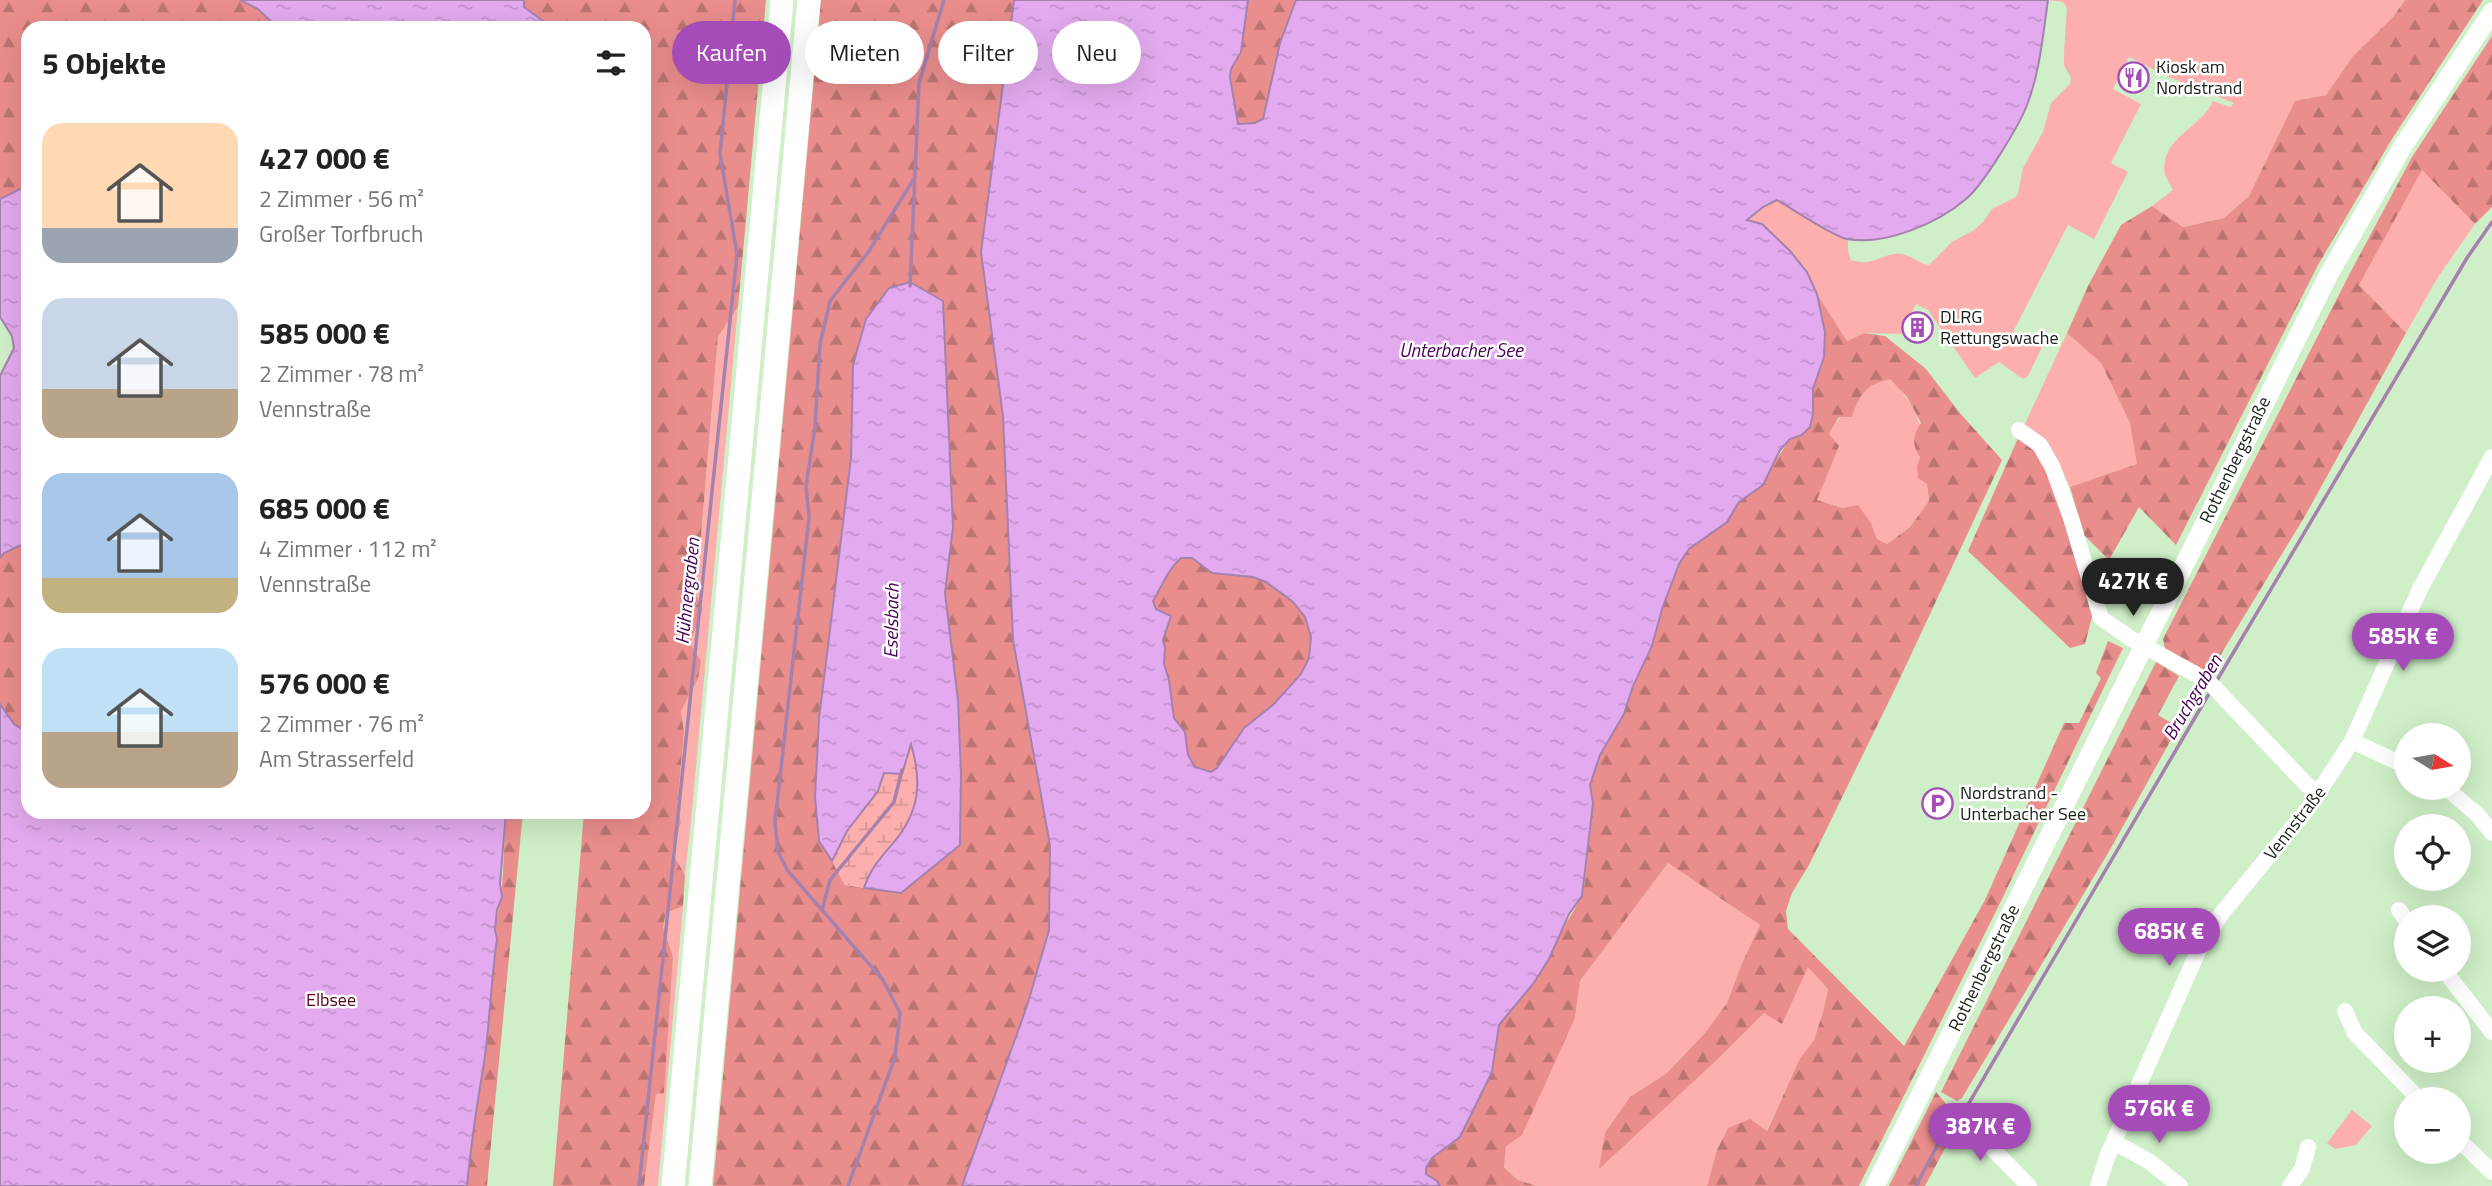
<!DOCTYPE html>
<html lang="de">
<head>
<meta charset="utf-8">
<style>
  body { margin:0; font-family:"Titillium Web",sans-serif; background:#f2f2f2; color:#222; height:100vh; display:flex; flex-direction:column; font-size:26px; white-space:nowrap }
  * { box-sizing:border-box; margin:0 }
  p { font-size:23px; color:#767676 }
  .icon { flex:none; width:38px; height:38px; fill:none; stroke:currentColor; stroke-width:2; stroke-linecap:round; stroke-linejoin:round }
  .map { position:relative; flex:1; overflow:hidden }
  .drawer { position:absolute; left:21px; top:21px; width:630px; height:798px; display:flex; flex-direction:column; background:#fff; border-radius:21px; box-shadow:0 7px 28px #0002 }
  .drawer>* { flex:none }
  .hud { position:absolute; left:672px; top:21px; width:665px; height:63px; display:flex; gap:14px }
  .needle { width:46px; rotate:101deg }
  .tools { position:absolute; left:2394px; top:723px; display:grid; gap:14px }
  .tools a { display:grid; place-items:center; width:77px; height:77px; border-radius:50%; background:#fff; box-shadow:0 7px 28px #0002; font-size:35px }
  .price { position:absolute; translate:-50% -60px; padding:0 16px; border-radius:24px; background:#a54cb8; color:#fff; font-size:23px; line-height:46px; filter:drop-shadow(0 2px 4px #0008) }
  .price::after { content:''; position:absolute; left:50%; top:42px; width:21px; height:16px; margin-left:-10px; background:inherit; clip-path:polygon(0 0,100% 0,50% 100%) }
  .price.on { background:#222; color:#fff }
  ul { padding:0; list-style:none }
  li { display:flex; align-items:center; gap:21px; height:175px; padding:0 21px }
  li span { display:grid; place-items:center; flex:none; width:196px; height:140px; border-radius:21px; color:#555 }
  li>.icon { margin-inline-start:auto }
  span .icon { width:84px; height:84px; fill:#fffc; stroke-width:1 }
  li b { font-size:30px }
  h2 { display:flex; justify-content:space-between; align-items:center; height:84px; padding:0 21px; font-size:30px }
  .pill { padding:0 24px; border-radius:32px; background:#fff; box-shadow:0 7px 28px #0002; font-size:24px; line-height:63px }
  .pill.on { background:#a54cb8; color:#fff }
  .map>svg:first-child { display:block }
  .green { fill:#fcafad }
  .forest { fill:url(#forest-firs); fill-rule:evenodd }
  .wetland { fill:url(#wetland-marsh) }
  .water { fill:url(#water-ripples); stroke:#a581ad; stroke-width:2; fill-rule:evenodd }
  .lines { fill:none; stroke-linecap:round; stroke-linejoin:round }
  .stream { stroke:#a581ad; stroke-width:3.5 }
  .minor { stroke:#fff; stroke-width:16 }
  .major { stroke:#fff; stroke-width:19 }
  .highway { stroke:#fff; stroke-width:23 }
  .labels { text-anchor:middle; stroke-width:5; stroke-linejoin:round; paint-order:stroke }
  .poi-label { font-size:18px; fill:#152113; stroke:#fff; text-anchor:start }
  .street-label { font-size:18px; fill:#152113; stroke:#fff }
  .park-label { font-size:18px; fill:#580312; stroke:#fff }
  .water-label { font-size:19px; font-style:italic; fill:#490056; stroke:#fff }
</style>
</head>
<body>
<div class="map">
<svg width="2492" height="1186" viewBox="0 0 2492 1186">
  <defs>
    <pattern id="forest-firs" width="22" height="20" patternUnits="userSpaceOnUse" patternTransform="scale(1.75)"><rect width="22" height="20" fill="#ea8e8d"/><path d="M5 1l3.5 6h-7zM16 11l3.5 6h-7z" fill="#bc7472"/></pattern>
    <pattern id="wetland-marsh" width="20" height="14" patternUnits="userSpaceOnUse" patternTransform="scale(1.75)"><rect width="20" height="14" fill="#fcafad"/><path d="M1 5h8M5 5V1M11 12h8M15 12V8" fill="none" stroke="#d79694"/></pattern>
    <pattern id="water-ripples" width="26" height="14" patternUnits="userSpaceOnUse" patternTransform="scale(1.75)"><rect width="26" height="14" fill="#e3aaef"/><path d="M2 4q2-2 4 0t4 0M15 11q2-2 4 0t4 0" fill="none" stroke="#c292cc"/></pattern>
  </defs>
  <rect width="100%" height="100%" fill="#ceefc7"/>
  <path class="green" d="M 2048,0 L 2405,0 L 2393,17 L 2353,56 L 2326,95 L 2295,101 L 2249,196 L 2224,218 L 2183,227 L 2152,206 L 2173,190 C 2170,184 2164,175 2164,169 C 2165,135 2201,128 2213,101 L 2230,107 L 2234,103 L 2171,78 L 2129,57 L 2113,89 L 2141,104 L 2111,163 L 2128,172 L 2094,239 L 2068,225 L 2013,332 L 2042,347 L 2028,376 L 2023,379 L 1999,362 L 1975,378 L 1928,310 L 1916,304 L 1901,334 L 1864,333 L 1847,341 L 1817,294 L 1807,272 L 1790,251 L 1769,230 L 1747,221 L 1763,207 L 1777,200 L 1848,239 L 1848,251 L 1851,260 C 1876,268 1883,251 1902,254 C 1912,256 1920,264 1929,265 L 1952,242 L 1974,230 L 1983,222 L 1992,209 L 2016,197 L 2018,193 L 2023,168 L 2043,132 L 2051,103 L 2070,84 L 2071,78 L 2064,65 L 2064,53 L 2067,8 L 2063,2 Z
    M 2422,169 L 2475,224 L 2438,277 L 2406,333 L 2359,285 Z
    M 738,307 L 691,821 L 685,875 L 672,852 L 681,822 L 677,809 L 684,732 L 681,711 L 698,679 L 690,644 L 703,609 L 696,595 L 718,337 Z
    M 2067,333 L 2101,363 L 2130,423 L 2138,465 L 2070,487 C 2057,460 2048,444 2024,426 Z
    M 1890,378 C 1915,405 1930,429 1917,466 L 1927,484 L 1929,501 L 1910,527 L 1887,544 L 1877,539 L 1871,523 L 1843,508 L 1817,500 L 1826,476 L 1829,434 L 1840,417 L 1852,417 C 1860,394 1865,385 1890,378 Z
    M 1668,863 L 1760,925 L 1742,963 L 1727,1003 L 1704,1034 L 1667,1073 L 1630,1097 L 1720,1057 L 1764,1012 L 1782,1023 L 1808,966 L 1828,989 L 1823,1012 L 1814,1040 L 1800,1058 L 1766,1132 C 1753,1123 1742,1123 1728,1128 L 1717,1150 L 1707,1186 L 1537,1186 L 1518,1180 L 1504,1166 L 1506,1146 L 1575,1018 L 1580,981 Z
    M 683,906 L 658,1186 L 644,1186 L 656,1094 L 663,1093 L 673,957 L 663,927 L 666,913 Z
    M 2352,1110 L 2372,1126 L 2356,1145 L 2335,1149 L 2327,1143 Z"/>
  <path class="forest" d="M 0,0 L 240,0 L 258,9 L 278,28 L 28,28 L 28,185 L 0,199 Z
    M 524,0 L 766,0 L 738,307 L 718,337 L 696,595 L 703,609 L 690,643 L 701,661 L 698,679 L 681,711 L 684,732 L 677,809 L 681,822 L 672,852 L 685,875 L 683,906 L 666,913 L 663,927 L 673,957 L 664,1093 L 656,1094 L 644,1186 L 553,1186 L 584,812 L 644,812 L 644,28 L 553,28 L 523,7 Z
    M 821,0 L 1014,0 L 981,252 L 1003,416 L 1013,640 L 1050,845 L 1049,930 L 1027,1006 L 962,1186 L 713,1186 ZM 910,282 L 943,301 L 953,527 L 945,593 L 958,700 L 961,773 L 960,845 L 901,893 L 845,885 L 832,861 L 851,458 L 853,365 Z
    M 1248,0 L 1296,0 L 1280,43 L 1263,119 L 1255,123 L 1238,124 L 1230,77 L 1231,69 L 1241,52 Z
    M 2405,0 L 2483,0 L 2392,139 L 2318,265 L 2176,545 L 2139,507 L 2109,560 L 2084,535 L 2070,487 L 2137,464 L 2130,423 L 2101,363 L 2067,333 L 2089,284 L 2121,225 L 2152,206 L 2183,227 L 2224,218 L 2249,196 L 2295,101 L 2326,95 L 2353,56 L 2393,17 Z
    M 2492,36 L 2492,207 L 2475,224 L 2422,170 L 2359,285 L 2406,333 L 2305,516 L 2209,674 L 2165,649 L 2163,639 L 2349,275 L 2412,157 Z
    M 1817,294 L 1847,341 L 1864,333 L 1885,336 L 1926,369 L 1959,412 L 2002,460 L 1894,691 L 1809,865 L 1792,893 L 1786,911 L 1788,929 L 1904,1046 L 1985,900 L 2064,723 L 2079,723 L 2101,678 L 2096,673 L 2108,641 L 2123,648 L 2000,903 L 1859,1186 L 1707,1186 L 1717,1150 L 1728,1128 L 1750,1119 L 1767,1131 L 1800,1058 L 1814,1040 L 1823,1012 L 1828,989 L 1808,967 L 1782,1024 L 1764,1013 L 1720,1057 L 1599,1169 L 1605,1133 L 1630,1097 L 1667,1073 L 1704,1034 L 1727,1003 L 1742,963 L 1760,925 L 1668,863 L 1580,981 L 1575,1018 L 1522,1135 L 1506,1146 L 1504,1167 L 1518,1180 L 1537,1186 L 1440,1186 L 1437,1181 L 1426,1174 L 1426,1168 L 1432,1158 L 1454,1143 L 1464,1129 L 1492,1072 L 1499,1025 L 1523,996 L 1577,905 L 1584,888 L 1593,803 L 1590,785 L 1600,756 L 1624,714 L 1633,686 L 1652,646 L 1662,609 L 1679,564 L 1689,549 L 1727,522 L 1739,502 L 1754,492 L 1790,439 L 1802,435 L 1813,414 L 1813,389 L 1823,363 L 1825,332 ZM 1890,379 L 1907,397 L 1921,423 C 1912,435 1912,445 1920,457 L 1917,466 L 1918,478 L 1927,484 L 1929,501 L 1910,527 L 1887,544 L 1877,539 L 1871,523 L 1858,505 L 1843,508 L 1817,500 L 1839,446 L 1829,434 L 1839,417 L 1852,417 C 1860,394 1865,385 1890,379 Z
    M 2019,436 L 2037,447 L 2050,471 L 2093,613 L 2085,644 L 2070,648 L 1968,551 Z
    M 28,542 L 28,733 L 14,724 L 0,704 L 0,558 L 3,553 Z
    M 1181,558 L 1192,558 L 1212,573 L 1253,577 L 1266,582 L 1293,602 L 1305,617 L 1311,637 L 1309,658 L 1301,674 L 1274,704 L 1244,728 L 1217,768 L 1211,772 L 1195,767 L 1188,755 L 1185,732 L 1174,718 L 1169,680 L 1164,664 L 1165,648 L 1163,640 L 1168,626 L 1164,612 L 1156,609 L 1153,600 C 1163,586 1168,569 1181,558 Z
    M 2156,662 L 2179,676 L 2158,715 L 2178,727 L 2111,848 L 1962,1098 L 1957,1101 L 1941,1092 Z
    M 506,812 L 523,812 L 487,1186 L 467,1186 C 471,1145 477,1104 484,1063 C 490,1022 491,980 497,939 C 494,923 499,911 501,896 C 504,868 504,840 506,812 Z
    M 1936,1092 L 1960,1120 L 1925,1186 L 1889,1186 Z"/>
  <path class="wetland" d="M 911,742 L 919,772 L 913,813 L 905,828 L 867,878 L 864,888 L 845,885 L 832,861 L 847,831 L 878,791 L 884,773 Z"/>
  <path class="water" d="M 240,0 L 524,0 L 524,7 L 553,28 L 278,28 L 258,9 Z
    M 1014,0 L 1248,0 L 1241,52 L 1231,69 L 1230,77 L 1238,124 L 1255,123 L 1263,119 L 1280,43 L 1296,0 L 2048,0 C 2043,34 2040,72 2027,105 C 2019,126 1983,185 1966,199 C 1938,223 1885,246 1847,239 C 1834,237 1791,208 1777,200 L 1763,207 L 1747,220 L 1762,224 L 1790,251 L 1807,272 L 1817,294 L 1825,332 L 1824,357 L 1813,389 L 1813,414 L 1810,427 L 1802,435 L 1790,439 L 1780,450 L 1763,485 L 1739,502 L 1727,522 L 1689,549 L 1679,564 L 1662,609 L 1652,646 L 1633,686 L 1624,714 L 1600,755 L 1590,785 L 1593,803 L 1582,896 L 1569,914 L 1549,959 L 1533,984 L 1499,1025 L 1492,1072 L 1460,1137 L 1432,1158 L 1426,1168 L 1426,1174 L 1437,1181 L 1440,1186 L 962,1186 L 1027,1006 L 1049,930 L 1050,845 L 1013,640 L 1003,416 L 981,252 ZM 1181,558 L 1192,558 L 1212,573 L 1253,577 L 1266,582 L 1293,602 L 1305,617 L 1311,637 L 1309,658 L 1301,674 L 1274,704 L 1244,728 L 1217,768 L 1211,772 L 1195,767 L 1188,755 L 1185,732 L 1174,718 L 1169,680 L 1164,664 L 1165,648 L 1163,640 L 1171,616 L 1156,609 L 1153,601 C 1162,586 1168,569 1181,558 Z
    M 28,185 L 28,542 L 4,553 L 0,558 L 0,376 L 14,348 L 12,336 L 0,317 L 0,199 Z
    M 910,282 L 943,301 L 953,527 L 945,593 L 958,700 L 961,773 L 960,845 L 901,893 L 864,888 C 870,869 881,857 894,842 C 920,811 922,782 911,744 L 902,774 L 884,773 L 878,791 L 847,831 L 832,861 L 819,841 L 815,797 L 819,719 L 851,458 L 853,365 L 866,319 L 889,288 Z
    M 0,704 L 14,724 L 28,733 L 28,812 L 506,812 L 500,884 L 502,897 L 497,910 L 495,930 L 497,939 C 491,980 490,1022 484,1063 C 477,1104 471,1144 467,1186 L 0,1186 Z"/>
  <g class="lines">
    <path class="stream" d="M 910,286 L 919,83 L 944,0
      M 2216,682 L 2467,258 L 2492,222
      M 822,910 L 788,871 L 778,852 L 775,822 L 809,517 L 806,486 L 815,427 L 820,344 L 830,301 L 869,251 L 915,177
      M 639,1186 L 737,254 L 720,154 L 735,0
      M 848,1186 L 895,1057 L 900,1013 L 883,980 L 822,910 L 830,880 L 894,802 L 902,770
      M 1916,1186 L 1939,1142 L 1955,1127 L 2210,692"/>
    <path class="minor" d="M 2019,430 L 2040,445 L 2053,468 L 2071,518 L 2101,618 L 2130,638 L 2208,681 L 2307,785 L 2319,793
      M 2352,741 L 2406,766
      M 2446,788 L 2478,815 L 2492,833
      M 2399,910 L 2406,920
      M 2444,970 L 2492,1032
      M 2345,1011 L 2355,1033 L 2419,1099
      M 1977,1119 L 1978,1134 L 2029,1186
      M 2459,1140 L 2492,1172
      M 2114,1142 L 2150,1162 L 2180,1186
      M 2098,1186 L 2107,1157 L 2200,947 L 2222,913 L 2309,807 L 2352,741 L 2420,589 L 2492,457
      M 2290,1186 L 2302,1169 L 2308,1147"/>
    <path class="major" d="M 1875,1186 L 2329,274 L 2403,146 L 2492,12"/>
    <path class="highway" d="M 673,1186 L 782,0
      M 700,1186 L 809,0"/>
  </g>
  <defs>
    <symbol id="restaurant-ring" viewBox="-11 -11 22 22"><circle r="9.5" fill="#fff" stroke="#a54cb8" stroke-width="1.5"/><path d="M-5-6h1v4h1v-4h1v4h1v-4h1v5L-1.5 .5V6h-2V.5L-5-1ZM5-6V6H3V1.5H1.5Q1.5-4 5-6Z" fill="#a54cb8"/></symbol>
    <symbol id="building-ring" viewBox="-11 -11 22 22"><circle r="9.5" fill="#fff" stroke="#a54cb8" stroke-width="1.5"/><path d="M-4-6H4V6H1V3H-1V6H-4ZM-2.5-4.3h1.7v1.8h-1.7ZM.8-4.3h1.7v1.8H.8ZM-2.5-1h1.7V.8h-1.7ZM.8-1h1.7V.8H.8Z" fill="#a54cb8"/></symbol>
    <symbol id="parking-ring" viewBox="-11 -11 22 22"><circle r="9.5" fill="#fff" stroke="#a54cb8" stroke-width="1.5"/><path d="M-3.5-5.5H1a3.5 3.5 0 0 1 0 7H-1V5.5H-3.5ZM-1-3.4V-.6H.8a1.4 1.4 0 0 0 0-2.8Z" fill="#a54cb8"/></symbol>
  </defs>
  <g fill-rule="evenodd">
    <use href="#restaurant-ring" x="2116" y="60" width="35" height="35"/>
    <use href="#building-ring" x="1900" y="310" width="35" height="35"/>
    <use href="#parking-ring" x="1920" y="786" width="35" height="35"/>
  </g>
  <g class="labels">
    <g class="poi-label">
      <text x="2156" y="73">Kiosk am<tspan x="2156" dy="21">Nordstrand</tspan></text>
      <text x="1940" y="323">DLRG<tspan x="1940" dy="21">Rettungswache</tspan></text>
      <text x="1960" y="799">Nordstrand -<tspan x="1960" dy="21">Unterbacher See</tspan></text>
    </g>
    <g class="street-label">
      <text transform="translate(2235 460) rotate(-64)" y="6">Rothenbergstraße</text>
      <text transform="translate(2295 823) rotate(-52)" y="6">Vennstraße</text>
      <text transform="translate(1984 968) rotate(-64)" y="6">Rothenbergstraße</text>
    </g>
    <g class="park-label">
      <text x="331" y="1006">Elbsee</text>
    </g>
    <g class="water-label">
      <text x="1461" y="357">Unterbacher See</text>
      <text transform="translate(687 591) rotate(-84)" y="7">Hühnergraben</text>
      <text transform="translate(891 621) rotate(-89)" y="7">Eselsbach</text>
      <text transform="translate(2192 697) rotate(-59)" y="7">Bruchgraben</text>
    </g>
  </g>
</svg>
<div class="tools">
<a><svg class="needle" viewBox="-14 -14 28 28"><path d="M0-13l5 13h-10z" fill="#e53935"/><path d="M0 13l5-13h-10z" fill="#767676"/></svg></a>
<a><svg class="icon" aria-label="locate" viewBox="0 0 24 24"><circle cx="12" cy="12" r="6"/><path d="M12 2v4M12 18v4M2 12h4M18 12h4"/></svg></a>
<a><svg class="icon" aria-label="layers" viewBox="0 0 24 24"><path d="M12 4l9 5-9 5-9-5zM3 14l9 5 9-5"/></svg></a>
<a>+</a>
<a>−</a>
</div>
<b class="price on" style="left:2133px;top:618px">427K €</b>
<b class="price" style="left:2403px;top:673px">585K €</b>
<b class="price" style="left:2169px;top:968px">685K €</b>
<b class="price" style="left:2159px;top:1145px">576K €</b>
<b class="price" style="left:1980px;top:1163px">387K €</b>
<div class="hud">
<a class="pill on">Kaufen</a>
<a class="pill">Mieten</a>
<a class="pill">Filter</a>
<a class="pill">Neu</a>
</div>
<section class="drawer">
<h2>5 Objekte<svg class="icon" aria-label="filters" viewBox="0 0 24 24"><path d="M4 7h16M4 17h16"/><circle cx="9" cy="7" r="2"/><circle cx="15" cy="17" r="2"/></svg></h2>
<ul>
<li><span style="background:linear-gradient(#ffd9b3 75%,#9aa5b1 0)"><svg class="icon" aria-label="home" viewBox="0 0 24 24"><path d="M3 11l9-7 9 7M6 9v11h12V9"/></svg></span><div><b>427 000 €</b><p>2 Zimmer · 56 m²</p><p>Großer Torfbruch</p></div></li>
<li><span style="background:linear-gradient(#c9d6e8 65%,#b9a48a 0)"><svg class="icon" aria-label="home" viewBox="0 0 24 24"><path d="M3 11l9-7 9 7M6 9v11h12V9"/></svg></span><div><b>585 000 €</b><p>2 Zimmer · 78 m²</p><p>Vennstraße</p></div></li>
<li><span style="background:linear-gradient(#a9c7e8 75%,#c2b280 0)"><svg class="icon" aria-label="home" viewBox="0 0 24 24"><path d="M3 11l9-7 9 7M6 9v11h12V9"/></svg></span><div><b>685 000 €</b><p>4 Zimmer · 112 m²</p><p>Vennstraße</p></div></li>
<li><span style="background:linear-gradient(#bfe0f5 60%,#b9a48a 0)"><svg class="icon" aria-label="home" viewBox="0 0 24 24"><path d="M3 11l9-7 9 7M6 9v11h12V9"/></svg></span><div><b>576 000 €</b><p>2 Zimmer · 76 m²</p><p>Am Strasserfeld</p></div></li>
</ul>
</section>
</div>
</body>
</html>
